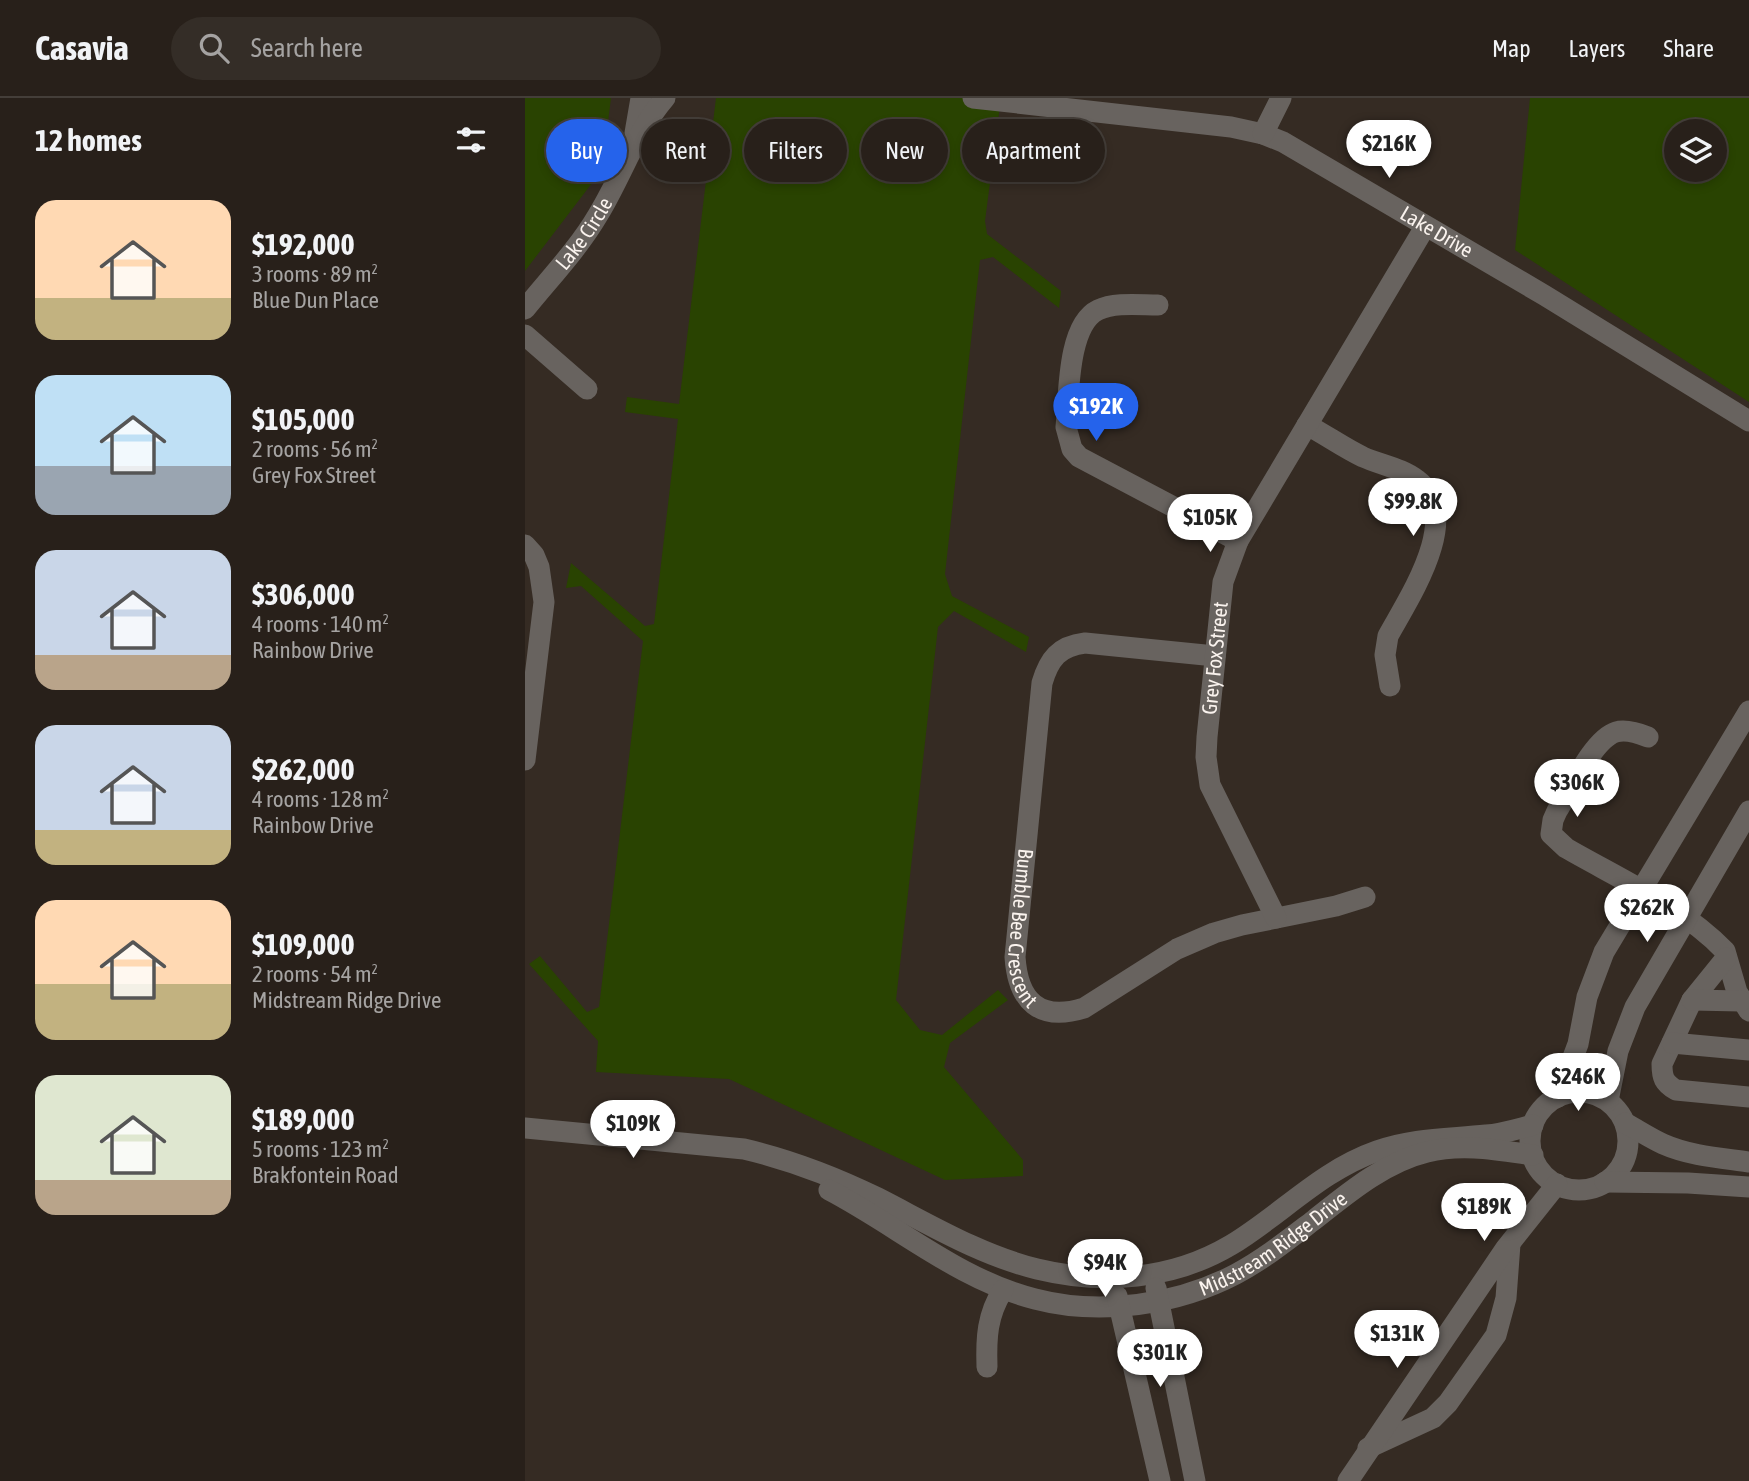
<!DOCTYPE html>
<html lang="en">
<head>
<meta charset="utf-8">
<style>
  body { margin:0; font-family:"Asap Condensed",sans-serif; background:#342d27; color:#f1f3f6; height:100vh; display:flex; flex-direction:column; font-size:26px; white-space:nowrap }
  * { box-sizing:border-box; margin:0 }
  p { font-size:23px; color:#a5a3a2 }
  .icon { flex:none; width:38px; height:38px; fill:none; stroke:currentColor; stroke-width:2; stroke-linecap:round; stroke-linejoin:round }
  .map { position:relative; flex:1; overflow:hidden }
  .sheet { display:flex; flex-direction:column; background:#28201a; width:525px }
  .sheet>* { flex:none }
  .hud { position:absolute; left:21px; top:21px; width:665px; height:63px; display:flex; gap:14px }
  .buttons { position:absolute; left:1139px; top:21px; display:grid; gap:14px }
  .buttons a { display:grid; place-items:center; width:63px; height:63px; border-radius:50%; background:#28201a; box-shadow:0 4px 10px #0003,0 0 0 2px #443e39; font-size:35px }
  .price { position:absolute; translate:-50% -60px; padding:0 16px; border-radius:24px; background:#fff; color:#222; font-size:23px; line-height:46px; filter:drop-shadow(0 2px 4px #0008) }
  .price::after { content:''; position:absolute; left:50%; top:42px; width:21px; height:16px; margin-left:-10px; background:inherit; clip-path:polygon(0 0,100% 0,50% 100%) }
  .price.selected { background:#2563eb; color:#fff }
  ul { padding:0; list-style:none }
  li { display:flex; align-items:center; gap:21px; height:175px; padding:0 35px }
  li span { display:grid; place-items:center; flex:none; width:196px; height:140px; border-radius:21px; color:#555 }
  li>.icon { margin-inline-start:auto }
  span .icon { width:84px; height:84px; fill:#fffc; stroke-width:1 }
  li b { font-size:30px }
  h2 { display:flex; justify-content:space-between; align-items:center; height:84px; padding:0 35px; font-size:30px }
  .pill { padding:0 24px; border-radius:32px; background:#28201a; box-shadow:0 4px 10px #0003,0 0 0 2px #443e39; font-size:24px; line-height:63px }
  .pill.selected { background:#2563eb; color:#fff }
  header { display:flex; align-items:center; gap:42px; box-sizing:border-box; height:98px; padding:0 35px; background:#28201a; border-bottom:2px solid #443e39 }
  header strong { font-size:33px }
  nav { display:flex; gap:38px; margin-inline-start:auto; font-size:24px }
  .search { width:490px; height:63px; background:#342d27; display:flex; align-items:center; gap:18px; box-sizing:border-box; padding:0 24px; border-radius:38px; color:#a5a3a2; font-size:26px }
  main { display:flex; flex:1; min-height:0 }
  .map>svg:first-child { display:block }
  .green { fill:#294301; fill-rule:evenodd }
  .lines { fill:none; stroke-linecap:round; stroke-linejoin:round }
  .minor { stroke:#68635f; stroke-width:21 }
  .labels { text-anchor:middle; stroke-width:6; stroke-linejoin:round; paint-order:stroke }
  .street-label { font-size:21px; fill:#faf3ee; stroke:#2b2119 }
</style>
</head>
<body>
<header>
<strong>Casavia</strong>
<div class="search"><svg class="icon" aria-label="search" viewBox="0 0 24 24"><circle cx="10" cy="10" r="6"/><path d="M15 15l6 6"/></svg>Search here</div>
<nav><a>Map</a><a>Layers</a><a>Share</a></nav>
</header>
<main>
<section class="sheet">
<h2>12 homes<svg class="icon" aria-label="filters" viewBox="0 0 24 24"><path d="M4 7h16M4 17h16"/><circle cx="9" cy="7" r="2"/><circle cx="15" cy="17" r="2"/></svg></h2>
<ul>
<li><span style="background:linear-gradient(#ffd9b3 70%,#c2b280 0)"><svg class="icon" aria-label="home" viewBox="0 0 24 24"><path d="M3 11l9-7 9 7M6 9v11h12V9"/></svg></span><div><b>$192,000</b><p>3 rooms · 89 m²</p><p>Blue Dun Place</p></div></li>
<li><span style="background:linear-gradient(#bfe0f5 65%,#9aa5b1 0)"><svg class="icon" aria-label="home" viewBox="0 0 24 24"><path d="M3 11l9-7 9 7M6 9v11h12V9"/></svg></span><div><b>$105,000</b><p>2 rooms · 56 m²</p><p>Grey Fox Street</p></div></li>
<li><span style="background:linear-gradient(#c9d6e8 75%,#b9a48a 0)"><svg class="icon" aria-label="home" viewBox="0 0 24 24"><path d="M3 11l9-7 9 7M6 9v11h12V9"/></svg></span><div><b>$306,000</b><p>4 rooms · 140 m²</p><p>Rainbow Drive</p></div></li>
<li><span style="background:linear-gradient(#c9d6e8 75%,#c2b280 0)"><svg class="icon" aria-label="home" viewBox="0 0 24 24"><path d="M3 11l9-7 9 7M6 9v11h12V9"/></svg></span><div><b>$262,000</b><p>4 rooms · 128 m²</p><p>Rainbow Drive</p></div></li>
<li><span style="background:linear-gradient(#ffd9b3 60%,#c2b280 0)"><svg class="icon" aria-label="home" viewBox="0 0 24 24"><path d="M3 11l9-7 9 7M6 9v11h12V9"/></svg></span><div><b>$109,000</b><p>2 rooms · 54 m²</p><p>Midstream Ridge Drive</p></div></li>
<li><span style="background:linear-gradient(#dfe7d0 75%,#b9a48a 0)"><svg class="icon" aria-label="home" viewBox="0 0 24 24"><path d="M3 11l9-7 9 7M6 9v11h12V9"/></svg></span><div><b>$189,000</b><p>5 rooms · 123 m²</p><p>Brakfontein Road</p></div></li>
</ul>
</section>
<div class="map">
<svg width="1224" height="1383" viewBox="0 0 1224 1383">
  <rect width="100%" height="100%" fill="#352b23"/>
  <path class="green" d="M 0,0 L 86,0 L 77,72 L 0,173 Z
    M 191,0 L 476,0 L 460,123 L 462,136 L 536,193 L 534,210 L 468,159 L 455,162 L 420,476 L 427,498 L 504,539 L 501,554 L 429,513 L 413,529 L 371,902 L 395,932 L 417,937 L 473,892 L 483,902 L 425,945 L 419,969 L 498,1062 L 498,1078 L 420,1082 L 204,981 L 71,974 L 73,943 L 4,866 L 15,858 L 62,914 L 74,909 L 118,543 L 56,488 L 41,490 L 46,465 L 120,528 L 129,526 L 153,321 L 100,314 L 102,299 L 154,306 Z
    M 1005,0 L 1224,0 L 1224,304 L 990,152 ZM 1152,33 L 1190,33 L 1190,72 L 1152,72 Z"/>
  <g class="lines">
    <g class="minor">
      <path id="s1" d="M 448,0 L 706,29 L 738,36 L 758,44 L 1019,197 L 1224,323"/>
      <path d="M 110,35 L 116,0"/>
      <path d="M 738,36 L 756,0"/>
      <path d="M 633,207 C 614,207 590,204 573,212 C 542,227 544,299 541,329 L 547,351 L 554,359 L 713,443"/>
      <path id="s2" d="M 0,211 C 25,180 53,151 73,117 C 97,78 110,35 140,0"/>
      <path d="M 0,237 L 62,291"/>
      <path d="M 782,327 C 801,337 819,350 838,359 C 856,367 877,370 892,382 C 940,418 883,501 863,538 L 860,557 L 865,588"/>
      <path d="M 0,447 L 9,457 L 14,469 L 19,504 L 0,662"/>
      <path id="s3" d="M 690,558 L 560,545 C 534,548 524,561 517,585 L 490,859 C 493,903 514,924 559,910 L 652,851 L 689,835 L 717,827 L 811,808 L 840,799"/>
      <path d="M 1123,639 C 1113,635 1101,631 1091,634 C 1068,641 1045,693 1032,713 L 1028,722 L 1026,736 L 1041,750 C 1093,780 1158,809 1200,853 L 1212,894 L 1224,913"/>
      <path id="s4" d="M 751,820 L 685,687 L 681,659 L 682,639 L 698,484 L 713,443 L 900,129"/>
      <path d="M 1201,860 L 1167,902 L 1137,966 C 1137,980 1139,985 1151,992 L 1224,999"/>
      <path d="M 1167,902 L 1216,903"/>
      <path d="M 1147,945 L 1224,952"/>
      <circle cx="1054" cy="1043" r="49"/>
      <path d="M 1033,999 L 1053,946 L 1062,899 L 1079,854 L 1224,613"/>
      <path d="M 1083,1003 L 1093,953 L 1110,909 L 1224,713"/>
      <path d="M 1100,1025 C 1113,1032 1125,1040 1138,1046 C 1165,1058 1196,1060 1224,1064"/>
      <path d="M 0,1030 L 219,1051 C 266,1062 310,1079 353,1100 C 404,1126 455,1157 512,1171 C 578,1187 647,1182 706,1147 C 756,1117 795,1073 852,1053 C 888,1040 924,1041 961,1037 C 977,1036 992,1031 1008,1027"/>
      <path d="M 1080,1084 L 1163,1085 L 1224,1089"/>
      <path id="s5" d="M 304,1092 C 373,1128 434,1182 510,1201 C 575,1218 652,1207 711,1176 C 739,1161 764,1141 789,1122 C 823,1095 860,1064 902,1054 C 937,1045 973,1052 1008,1057"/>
      <path d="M 631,1190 L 670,1383"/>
      <path d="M 592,1198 L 635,1383"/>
      <path d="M 462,1269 C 461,1240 462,1217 478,1192"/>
      <path d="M 843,1350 L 908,1320 L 923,1305 L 971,1237 L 981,1200 L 985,1146"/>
      <path d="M 823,1383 L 981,1150 L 1032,1086"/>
    </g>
  </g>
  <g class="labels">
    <g class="street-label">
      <text dy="7" stroke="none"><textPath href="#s2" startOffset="96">Lake Circle</textPath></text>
      <text dy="7" stroke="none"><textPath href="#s1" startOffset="492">Lake Drive</textPath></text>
      <text dy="7" stroke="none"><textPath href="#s4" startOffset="276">Grey Fox Street</textPath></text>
      <text dy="7" stroke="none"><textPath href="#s3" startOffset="441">Bumble Bee Crescent</textPath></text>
      <text dy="7" stroke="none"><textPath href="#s5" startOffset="488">Midstream Ridge Drive</textPath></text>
    </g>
  </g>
</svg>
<div class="buttons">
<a><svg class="icon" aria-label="layers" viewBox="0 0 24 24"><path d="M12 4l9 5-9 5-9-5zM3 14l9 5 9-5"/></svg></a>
</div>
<b class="price" style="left:864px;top:82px">$216K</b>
<b class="price selected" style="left:571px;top:345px">$192K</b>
<b class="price" style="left:888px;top:440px">$99.8K</b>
<b class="price" style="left:685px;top:456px">$105K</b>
<b class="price" style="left:1052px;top:721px">$306K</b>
<b class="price" style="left:1122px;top:846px">$262K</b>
<b class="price" style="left:1053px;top:1015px">$246K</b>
<b class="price" style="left:108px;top:1062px">$109K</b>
<b class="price" style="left:959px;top:1145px">$189K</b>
<b class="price" style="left:580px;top:1201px">$94K</b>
<b class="price" style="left:872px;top:1272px">$131K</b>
<b class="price" style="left:635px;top:1291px">$301K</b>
<div class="hud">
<a class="pill selected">Buy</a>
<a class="pill">Rent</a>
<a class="pill">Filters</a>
<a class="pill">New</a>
<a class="pill">Apartment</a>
</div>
</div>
</main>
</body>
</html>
